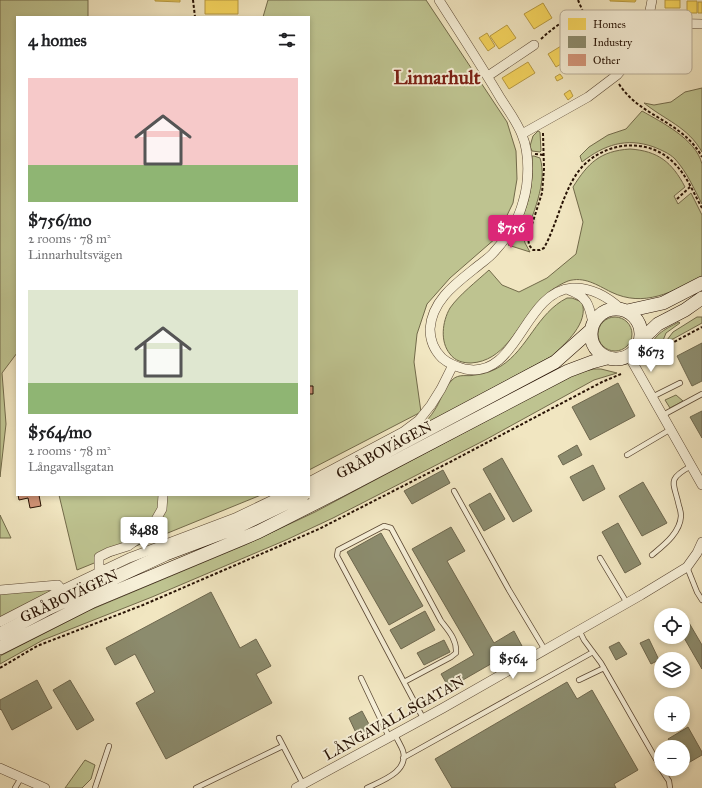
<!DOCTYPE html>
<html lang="en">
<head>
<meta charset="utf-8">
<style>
  body { margin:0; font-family:"IM FELL Great Primer",serif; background:#f2f2f2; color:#202124; height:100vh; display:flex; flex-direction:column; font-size:15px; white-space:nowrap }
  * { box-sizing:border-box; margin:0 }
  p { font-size:13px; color:#757577 }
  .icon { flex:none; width:22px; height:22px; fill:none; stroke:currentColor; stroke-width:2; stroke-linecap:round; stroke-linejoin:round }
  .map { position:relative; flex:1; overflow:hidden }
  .sheet { position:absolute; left:16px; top:16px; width:294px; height:480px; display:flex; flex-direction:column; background:#fff; border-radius:0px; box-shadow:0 2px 6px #0003 }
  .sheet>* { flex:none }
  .fabs { position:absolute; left:654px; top:608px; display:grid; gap:8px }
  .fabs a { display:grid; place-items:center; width:36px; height:36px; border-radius:50%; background:#fff; box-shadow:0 2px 6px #0003; font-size:20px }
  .price { position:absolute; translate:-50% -34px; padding:0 9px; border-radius:4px; background:#fff; color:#222; font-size:13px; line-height:26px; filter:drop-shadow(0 1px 2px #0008) }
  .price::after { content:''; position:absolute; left:50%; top:24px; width:12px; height:9px; margin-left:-6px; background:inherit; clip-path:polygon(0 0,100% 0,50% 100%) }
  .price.current { background:#db2777; color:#fff }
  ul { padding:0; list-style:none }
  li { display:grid; align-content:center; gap:8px; height:212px; padding:0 12px }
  li span { display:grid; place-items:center; height:124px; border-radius:0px; color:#555 }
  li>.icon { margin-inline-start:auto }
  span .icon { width:72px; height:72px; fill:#fffc; stroke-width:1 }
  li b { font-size:17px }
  h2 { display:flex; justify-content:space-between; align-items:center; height:48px; padding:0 12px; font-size:17px }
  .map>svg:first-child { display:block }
  .green { fill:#bec390; stroke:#726a4a }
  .homes { fill:#f6d55c; stroke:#b89a42 }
  .industry { fill:#8c8c6e; stroke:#6e674e }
  .building { fill:#d39579; stroke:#271204 }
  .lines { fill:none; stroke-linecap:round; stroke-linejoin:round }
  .service-casing { stroke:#5a4733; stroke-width:6 }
  .minor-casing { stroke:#5a4733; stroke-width:10 }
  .secondary-casing { stroke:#271204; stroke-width:14 }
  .path { stroke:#271204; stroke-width:2; stroke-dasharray:3 2; stroke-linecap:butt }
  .service { stroke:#f6efd7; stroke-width:4.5 }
  .minor { stroke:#f6efd7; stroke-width:9 }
  .secondary { stroke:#f6efd7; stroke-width:13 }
  .labels { text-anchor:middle; stroke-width:4; stroke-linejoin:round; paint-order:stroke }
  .street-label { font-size:15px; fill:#271204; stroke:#f6efd7 }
  .district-label { font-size:19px; font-weight:bold; fill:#7a1f14; stroke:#f6efd7 }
  .key { fill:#f6efd7; stroke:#b8ad98; stroke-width:1 }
  .key-label { font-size:11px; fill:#271204 }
</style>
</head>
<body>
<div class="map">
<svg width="702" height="788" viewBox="0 0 702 788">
  <rect width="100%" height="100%" fill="#f1e6c1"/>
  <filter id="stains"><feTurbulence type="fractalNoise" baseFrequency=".005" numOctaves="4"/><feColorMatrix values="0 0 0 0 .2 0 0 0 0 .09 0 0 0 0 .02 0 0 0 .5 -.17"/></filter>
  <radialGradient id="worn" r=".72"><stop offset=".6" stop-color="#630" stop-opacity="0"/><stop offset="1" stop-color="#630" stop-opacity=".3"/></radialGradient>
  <path class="green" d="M 0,0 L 88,0 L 88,17 L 17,17 L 17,353 L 2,373 L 6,424 L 0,477 Z
    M 268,0 L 426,0 L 507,122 L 516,151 L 517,179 L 513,203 L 496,238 L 450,278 L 427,304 L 417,334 L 414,362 L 421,412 L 309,470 L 309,17 L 263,17 Z
    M 702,88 L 702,152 C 688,127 665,120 644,103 L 654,105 L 671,102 L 685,92 Z
    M 642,111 C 661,122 696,139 702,164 C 702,176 702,192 702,204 C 694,189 687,172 675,159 C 669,153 661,150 654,147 C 626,137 604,145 582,162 L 580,156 L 589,147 L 608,135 L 626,129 Z
    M 538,131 L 540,132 L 541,151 L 540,152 L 532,151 L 530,146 L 533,136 Z
    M 630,149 C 658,151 672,162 685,187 L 674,196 L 678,204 L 691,193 L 702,215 L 702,276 C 673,292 644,308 611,292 C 597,285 584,276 568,281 C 555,286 544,296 535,307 C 516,328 504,361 471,363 C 463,363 455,361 450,354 C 440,342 442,322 450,308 C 459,295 477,281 489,270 L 502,285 L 519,292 L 547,278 L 576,254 L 583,222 L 573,187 C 588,163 600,151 630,149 Z
    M 532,156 L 534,156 L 540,158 C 548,182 532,216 524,239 L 525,243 L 530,252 L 508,245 C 521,224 530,203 532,178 C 533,171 532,163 532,156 Z
    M 567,298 L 572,298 L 582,302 C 589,323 566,343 552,356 L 422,426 C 426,421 431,416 434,411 C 441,401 443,389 452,380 C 459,373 467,377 475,375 C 485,374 493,371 501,366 C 528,349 537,313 567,298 Z
    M598 334a17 17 0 1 1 34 0a17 17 0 1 1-34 0Z
    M 697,317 L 702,317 L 702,323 L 673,339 L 667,340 L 673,332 Z
    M 679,322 L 680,323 L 666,333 L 662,343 L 649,355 C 650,336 665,329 679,322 Z
    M 594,369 L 601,369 L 617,373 L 594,380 L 485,440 L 333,518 L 286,540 L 152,597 L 43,640 L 0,664 L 0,656 L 90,610 L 245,545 L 315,512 L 576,373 Z
    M 676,395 L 683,401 L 670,408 L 665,400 Z
    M 59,495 L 261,495 L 77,570 Z
    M 0,515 L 11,538 L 0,538 Z
    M 51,589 L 50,592 L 0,618 L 0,594 Z
    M 85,760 L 95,765 L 91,779 L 82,788 L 65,788 Z"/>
  <path class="homes" d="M 155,0 L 180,0 L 180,2 L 155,1 Z
    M 205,0 L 238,0 L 238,14 L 205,14 Z
    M 610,0 L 636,0 L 635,2 L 610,1 Z
    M 665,0 L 680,0 L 680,8 L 665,8 Z
    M 687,1 L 697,1 L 697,13 L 687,13 Z
    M 698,2 L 702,2 L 702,13 L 698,13 Z
    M 543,3 L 552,18 L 534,29 L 524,14 Z
    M 507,25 L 516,38 L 499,49 L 490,36 Z
    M 487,33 L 495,46 L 488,51 L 479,38 Z
    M 566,43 L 574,56 L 556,67 L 548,54 Z
    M 528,62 L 535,73 L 509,89 L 502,78 Z
    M 560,74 L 563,78 L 557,81 L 555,77 Z
    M 570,90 L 573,96 L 568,100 L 564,94 Z"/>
  <path class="industry" d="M 702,343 L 702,381 L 692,386 L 677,356 Z
    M 618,383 L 635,416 L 590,440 L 572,407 Z
    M 702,411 L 702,438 L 690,417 Z
    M 577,445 L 582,455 L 563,465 L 558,456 Z
    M 502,458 L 532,511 L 513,522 L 483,469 Z
    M 593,465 L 605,489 L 583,501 L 570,477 Z
    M 443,470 L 450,483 L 412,504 L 404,491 Z
    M 643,482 L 667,523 L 642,536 L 619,496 Z
    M 490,493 L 505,519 L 484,531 L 469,505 Z
    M 618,523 L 641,564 L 625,573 L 602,532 Z
    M 451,527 L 465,551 L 447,561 L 494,643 L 514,631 L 522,646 L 449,688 L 441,674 L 474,655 L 412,549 Z
    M 381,533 L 423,606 L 389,625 L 347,552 Z
    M 211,592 L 240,648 L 256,639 L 271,666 L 256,674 L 272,703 L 166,759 L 136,703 L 155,692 L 135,654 L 115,665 L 106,648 Z
    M 425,611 L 435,630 L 401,649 L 390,630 Z
    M 685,616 L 702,645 L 702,669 L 683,636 L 683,617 Z
    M 649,639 L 659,660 L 651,664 L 640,643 Z
    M 444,640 L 450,652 L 424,665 L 417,653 Z
    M 619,642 L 627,654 L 616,660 L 609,647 Z
    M 37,680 L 52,708 L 12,730 L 1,709 L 0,710 L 0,700 Z
    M 70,680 L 94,720 L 77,730 L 53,690 Z
    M 567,682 L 577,699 L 592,690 L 638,770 L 614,784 L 616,788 L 452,788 L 435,759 Z
    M 362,711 L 371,728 L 357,735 L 349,718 Z
    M 688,727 L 702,752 L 702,755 L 683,766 L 683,747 L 673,747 L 668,739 Z"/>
  <path class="building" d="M 309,386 L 313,386 L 313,394 L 309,394 Z
    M 18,495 L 39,495 L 41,506 L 30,508 L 28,498 L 19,500 Z"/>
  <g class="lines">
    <defs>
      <path id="service" d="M 652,397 L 680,383
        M 663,415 L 702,394
        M 627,455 L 671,429
        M 454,491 L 509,590 L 545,650
        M 652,555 C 664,545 680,533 681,516 C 681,513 680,509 679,506 C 674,482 666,480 691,466
        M 600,558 L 627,603
        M 687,567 L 697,592 L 702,600
        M 579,630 L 584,640 L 601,663 L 661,768
        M 361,678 L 389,737
        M 579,680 L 604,668
        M 404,682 L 451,657 L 456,653 C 457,640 449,631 441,621 L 391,528 L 384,526 L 338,550 L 337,556 L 423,718
        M 279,738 L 303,784
        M 403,758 L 593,652
        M 661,769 L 669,781 L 670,788
        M 15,788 L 21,778
        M 95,788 L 109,746
        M 196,788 L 283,746
        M 367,788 C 381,781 409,772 403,751 C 401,745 397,740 395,734"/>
      <path id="minor" d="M 439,0 C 460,33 481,65 501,99 C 508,110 517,122 522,135 C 530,154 529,183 523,202 C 518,221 507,238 494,252 C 490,257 484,261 479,265 C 458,282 432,299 430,329 C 430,340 434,350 442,358 C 449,364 457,367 465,369 C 518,380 523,292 572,288 C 591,287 608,297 621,309
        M 648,21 L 660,23 L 702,24
        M 488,76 L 534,45
        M 522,134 L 588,97 L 617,75 L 628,62 L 642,37 L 648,21 L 652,0
        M 569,290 C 588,297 589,305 593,323
        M 629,356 L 702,485
        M 309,482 L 403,432 L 419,420 L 431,405 L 441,389 L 453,365
        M 99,572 L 99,557 L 109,552 L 128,546 L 150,530 L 162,509 L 163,495
        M 0,590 L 58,585 L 62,590
        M 0,622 L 62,590 L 129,558 L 235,518 L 283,495
        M 0,768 L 45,788
        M 296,788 L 443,708 L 641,595 L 687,567 L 697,553 L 702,542"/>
      <path id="secondary" d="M591 334a25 25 0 1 1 50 0a25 25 0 1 1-50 0Z
        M 627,311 L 663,303 L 702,283
        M 641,340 L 658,324 L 685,310 L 702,298
        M 309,492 L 346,473 L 555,362 L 591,330
        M 0,634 L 49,608 L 166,554 L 235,528 L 303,495
        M 0,648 L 93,601 L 258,532 L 341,490 L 568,371 L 592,362 L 607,358"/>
    </defs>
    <use href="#service" class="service-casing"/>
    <use href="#minor" class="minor-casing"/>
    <use href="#secondary" class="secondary-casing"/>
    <path class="path" d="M 193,0 L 195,17
      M 578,0 L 603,59 L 610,70
      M 541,39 C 554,27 566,18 584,13
      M 595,41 L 637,24
      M 619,84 C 640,117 683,121 702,157
      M 543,133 L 544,169 L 542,193 L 528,237 L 529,245 L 533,250 L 540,250 L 544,248 C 556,226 561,200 574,178 C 594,143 646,133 675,164 C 687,176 694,194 702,208
      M 535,154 L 544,155
      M 677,199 L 690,187
      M 650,359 L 661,349 L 702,327
      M 0,668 L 37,646 L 143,605 L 319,529 L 452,461 L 602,382 L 621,374"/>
    <use href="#service" class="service"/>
    <use href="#minor" class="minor"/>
    <use href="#secondary" class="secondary"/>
  </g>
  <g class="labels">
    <g class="street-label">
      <text transform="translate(384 450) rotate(-28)" y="5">GRÅBOVÄGEN</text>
      <text transform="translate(69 596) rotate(-25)" y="5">GRÅBOVÄGEN</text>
      <text transform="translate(394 718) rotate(-29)" y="5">LÅNGAVALLSGATAN</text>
    </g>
    <g class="district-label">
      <text x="437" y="84">Linnarhult</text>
    </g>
  </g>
  <rect x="560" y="10" width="132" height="64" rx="6" class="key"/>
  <rect x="568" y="18" width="18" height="12" fill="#f6d55c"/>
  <rect x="568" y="36" width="18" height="12" fill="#8c8c6e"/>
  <rect x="568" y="54" width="18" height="12" fill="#d39579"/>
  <g class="key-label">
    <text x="593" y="28">Homes</text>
    <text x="593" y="46">Industry</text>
    <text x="593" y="64">Other</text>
  </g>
  <rect width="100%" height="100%" filter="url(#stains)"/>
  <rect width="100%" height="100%" fill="url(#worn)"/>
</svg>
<div class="fabs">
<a><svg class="icon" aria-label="locate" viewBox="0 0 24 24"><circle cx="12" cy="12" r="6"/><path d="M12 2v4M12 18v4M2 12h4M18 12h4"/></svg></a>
<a><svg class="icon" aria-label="layers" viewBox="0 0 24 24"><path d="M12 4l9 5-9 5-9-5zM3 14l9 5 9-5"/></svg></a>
<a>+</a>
<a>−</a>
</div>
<b class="price current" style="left:511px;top:249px">$756</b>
<b class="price" style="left:651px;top:373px">$673</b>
<b class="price" style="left:144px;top:551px">$488</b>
<b class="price" style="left:513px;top:680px">$564</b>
<section class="sheet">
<h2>4 homes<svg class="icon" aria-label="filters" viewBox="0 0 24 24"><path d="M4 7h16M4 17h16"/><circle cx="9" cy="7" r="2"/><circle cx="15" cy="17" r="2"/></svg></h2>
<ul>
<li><span style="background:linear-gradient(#f6c9c9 70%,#8fb573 0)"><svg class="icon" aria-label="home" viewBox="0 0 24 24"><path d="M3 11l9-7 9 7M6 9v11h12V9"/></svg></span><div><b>$756/mo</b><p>2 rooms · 78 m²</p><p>Linnarhultsvägen</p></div></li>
<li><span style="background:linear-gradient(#dfe7d0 75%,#8fb573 0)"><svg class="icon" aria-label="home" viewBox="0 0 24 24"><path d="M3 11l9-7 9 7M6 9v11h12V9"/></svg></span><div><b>$564/mo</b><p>2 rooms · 78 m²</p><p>Långavallsgatan</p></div></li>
</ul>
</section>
</div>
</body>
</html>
